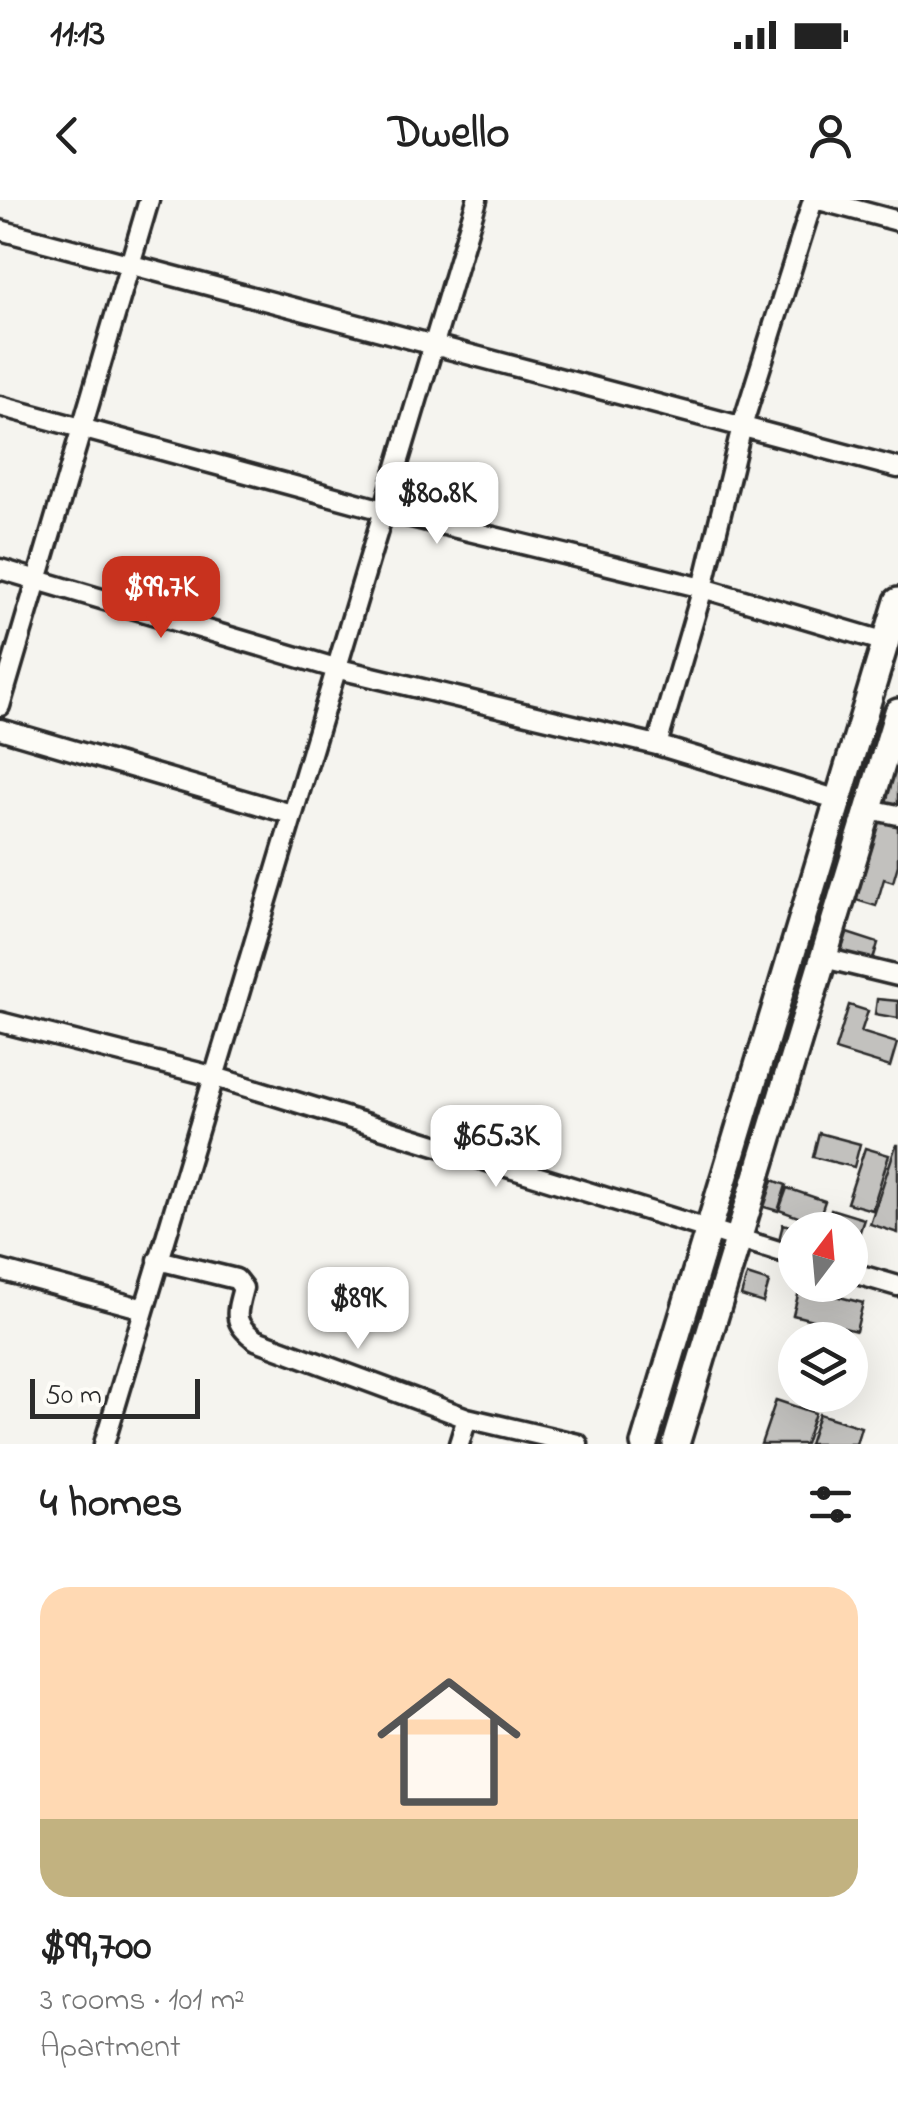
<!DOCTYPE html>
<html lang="en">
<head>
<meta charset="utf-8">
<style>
  body { margin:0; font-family:"Indie Flower",sans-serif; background:#f2f2f2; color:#222; height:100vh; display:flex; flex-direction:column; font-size:38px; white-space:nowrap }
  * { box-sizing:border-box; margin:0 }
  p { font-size:32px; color:#767676 }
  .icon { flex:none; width:55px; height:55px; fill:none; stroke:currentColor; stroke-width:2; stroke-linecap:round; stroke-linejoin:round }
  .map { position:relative; height:1244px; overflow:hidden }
  .panel { display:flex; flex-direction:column; background:#fff; flex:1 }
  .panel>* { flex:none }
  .needle { width:65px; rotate:16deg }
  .buttons { position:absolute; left:778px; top:1012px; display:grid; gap:20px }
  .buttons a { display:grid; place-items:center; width:90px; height:90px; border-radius:50%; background:#fff; box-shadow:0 10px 40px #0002; font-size:50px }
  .scale { position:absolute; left:30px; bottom:25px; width:170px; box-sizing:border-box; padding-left:10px; border:5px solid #2b2b2b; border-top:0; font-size:28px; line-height:35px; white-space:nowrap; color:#2b2b2b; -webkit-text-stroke:8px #fdfcf7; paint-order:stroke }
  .price { position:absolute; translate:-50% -85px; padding:0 22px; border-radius:20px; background:#fff; color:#222; font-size:32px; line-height:65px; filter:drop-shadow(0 2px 5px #0008) }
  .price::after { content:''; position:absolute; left:50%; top:60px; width:30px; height:22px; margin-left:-15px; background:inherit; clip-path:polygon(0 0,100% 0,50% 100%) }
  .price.active { background:#c8321e; color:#fff }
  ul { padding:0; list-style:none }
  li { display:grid; align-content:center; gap:20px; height:530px; padding:0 40px }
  li span { display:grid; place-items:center; height:310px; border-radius:30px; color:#555 }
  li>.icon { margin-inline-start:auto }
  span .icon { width:180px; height:180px; fill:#fffc; stroke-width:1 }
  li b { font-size:42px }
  h2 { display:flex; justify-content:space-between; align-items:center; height:120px; padding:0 40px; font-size:42px }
  .status { display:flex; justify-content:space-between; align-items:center; height:70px; padding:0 50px; background:#fff; direction:ltr }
  .status svg { height:28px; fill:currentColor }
  header { display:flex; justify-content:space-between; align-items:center; height:130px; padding:0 40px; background:#fff; font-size:45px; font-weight:700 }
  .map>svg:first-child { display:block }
  .building { fill:#c2c1be; stroke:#2b2b2b; stroke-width:2.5 }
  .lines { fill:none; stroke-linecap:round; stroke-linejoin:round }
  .minor-casing { stroke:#2b2b2b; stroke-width:25 }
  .secondary-casing { stroke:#2b2b2b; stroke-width:32 }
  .minor { stroke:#fdfcf7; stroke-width:18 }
  .secondary { stroke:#fdfcf7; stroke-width:25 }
</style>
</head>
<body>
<div class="status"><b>11:13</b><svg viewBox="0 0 49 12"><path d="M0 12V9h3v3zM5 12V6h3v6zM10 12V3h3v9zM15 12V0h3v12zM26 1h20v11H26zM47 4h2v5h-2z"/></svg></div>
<header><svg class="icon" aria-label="back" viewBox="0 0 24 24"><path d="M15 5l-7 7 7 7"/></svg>Dwello<svg class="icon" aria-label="person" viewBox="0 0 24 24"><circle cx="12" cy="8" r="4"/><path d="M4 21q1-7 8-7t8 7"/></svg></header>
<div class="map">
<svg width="898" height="1244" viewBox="0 0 898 1244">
  <rect width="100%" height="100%" fill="#f5f4ef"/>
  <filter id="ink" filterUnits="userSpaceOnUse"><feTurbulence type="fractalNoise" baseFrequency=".01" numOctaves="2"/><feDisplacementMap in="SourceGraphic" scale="20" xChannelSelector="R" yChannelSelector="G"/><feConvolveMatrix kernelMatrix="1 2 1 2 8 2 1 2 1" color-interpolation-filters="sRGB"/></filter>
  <g filter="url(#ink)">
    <path class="building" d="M 898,555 L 898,607 L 883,602 Z
      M 881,617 L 898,622 L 898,665 L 893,682 L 884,679 L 876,706 L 856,700 Z
      M 847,733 L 878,743 L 872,763 L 841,752 Z
      M 877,799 L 898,801 L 898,818 L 875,814 Z
      M 849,805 L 868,811 L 861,832 L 897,843 L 890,867 L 835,850 Z
      M 819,933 L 860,944 L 854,967 L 813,957 Z
      M 896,945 L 898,945 L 898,1033 L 870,1024 Z
      M 865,948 L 889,955 L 872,1010 L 847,1003 Z
      M 773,980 L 786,985 L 778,1011 L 764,1007 Z
      M 787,988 L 825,1001 L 817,1024 L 779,1010 Z
      M 831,1009 L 864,1019 L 853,1053 L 850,1030 L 824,1030 Z
      M 783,1024 L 806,1030 L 795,1030 L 795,1045 L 779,1040 Z
      M 747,1075 L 769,1082 L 763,1103 L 741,1096 Z
      M 800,1087 L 863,1103 L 856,1131 L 793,1115 Z
      M 776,1200 L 815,1213 L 805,1244 L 761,1244 Z
      M 819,1214 L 861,1227 L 856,1244 L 809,1244 Z"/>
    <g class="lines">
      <defs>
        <path id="minor" d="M 819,0 L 898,21
          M 0,30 L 898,268
          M 0,206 L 383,310 L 703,388 L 886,442
          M 0,369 L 335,468 L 657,545 L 839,600
          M 0,506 L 149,0
          M 0,529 L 291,614
          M 657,545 L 703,388 L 742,226 L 813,0
          M 869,609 L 898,615
          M 824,758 L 898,776
          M 0,822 L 212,876 L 795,1056
          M 158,1060 L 236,1079 L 243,1088 C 236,1114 232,1123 256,1140 L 467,1218
          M 0,1070 L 144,1109
          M 850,1072 L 898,1086
          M 104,1244 L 477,0
          M 459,1244 L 467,1218 L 578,1244"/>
        <path id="secondary" d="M 644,1244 L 898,401
          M 676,1244 L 898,512"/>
      </defs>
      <use href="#minor" class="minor-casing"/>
      <use href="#secondary" class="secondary-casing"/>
      <use href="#minor" class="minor"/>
      <use href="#secondary" class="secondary"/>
    </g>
  </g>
</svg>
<div class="buttons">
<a><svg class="needle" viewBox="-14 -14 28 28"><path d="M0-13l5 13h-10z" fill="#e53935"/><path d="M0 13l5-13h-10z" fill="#767676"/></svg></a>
<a><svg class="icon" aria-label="layers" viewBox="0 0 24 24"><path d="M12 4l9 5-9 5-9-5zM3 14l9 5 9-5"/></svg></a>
</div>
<div class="scale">50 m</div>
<b class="price" style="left:437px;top:347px">$80.8K</b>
<b class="price active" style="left:161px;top:441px">$99.7K</b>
<b class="price" style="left:496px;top:990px">$65.3K</b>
<b class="price" style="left:358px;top:1152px">$89K</b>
</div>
<section class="panel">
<h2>4 homes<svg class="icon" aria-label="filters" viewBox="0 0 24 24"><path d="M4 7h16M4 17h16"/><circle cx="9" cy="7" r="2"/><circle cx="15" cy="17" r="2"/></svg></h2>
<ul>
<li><span style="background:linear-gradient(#ffd9b3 75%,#c2b280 0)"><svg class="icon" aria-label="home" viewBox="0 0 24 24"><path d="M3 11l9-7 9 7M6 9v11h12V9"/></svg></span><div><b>$99,700</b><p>3 rooms · 101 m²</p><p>Apartment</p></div></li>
</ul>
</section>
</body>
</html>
